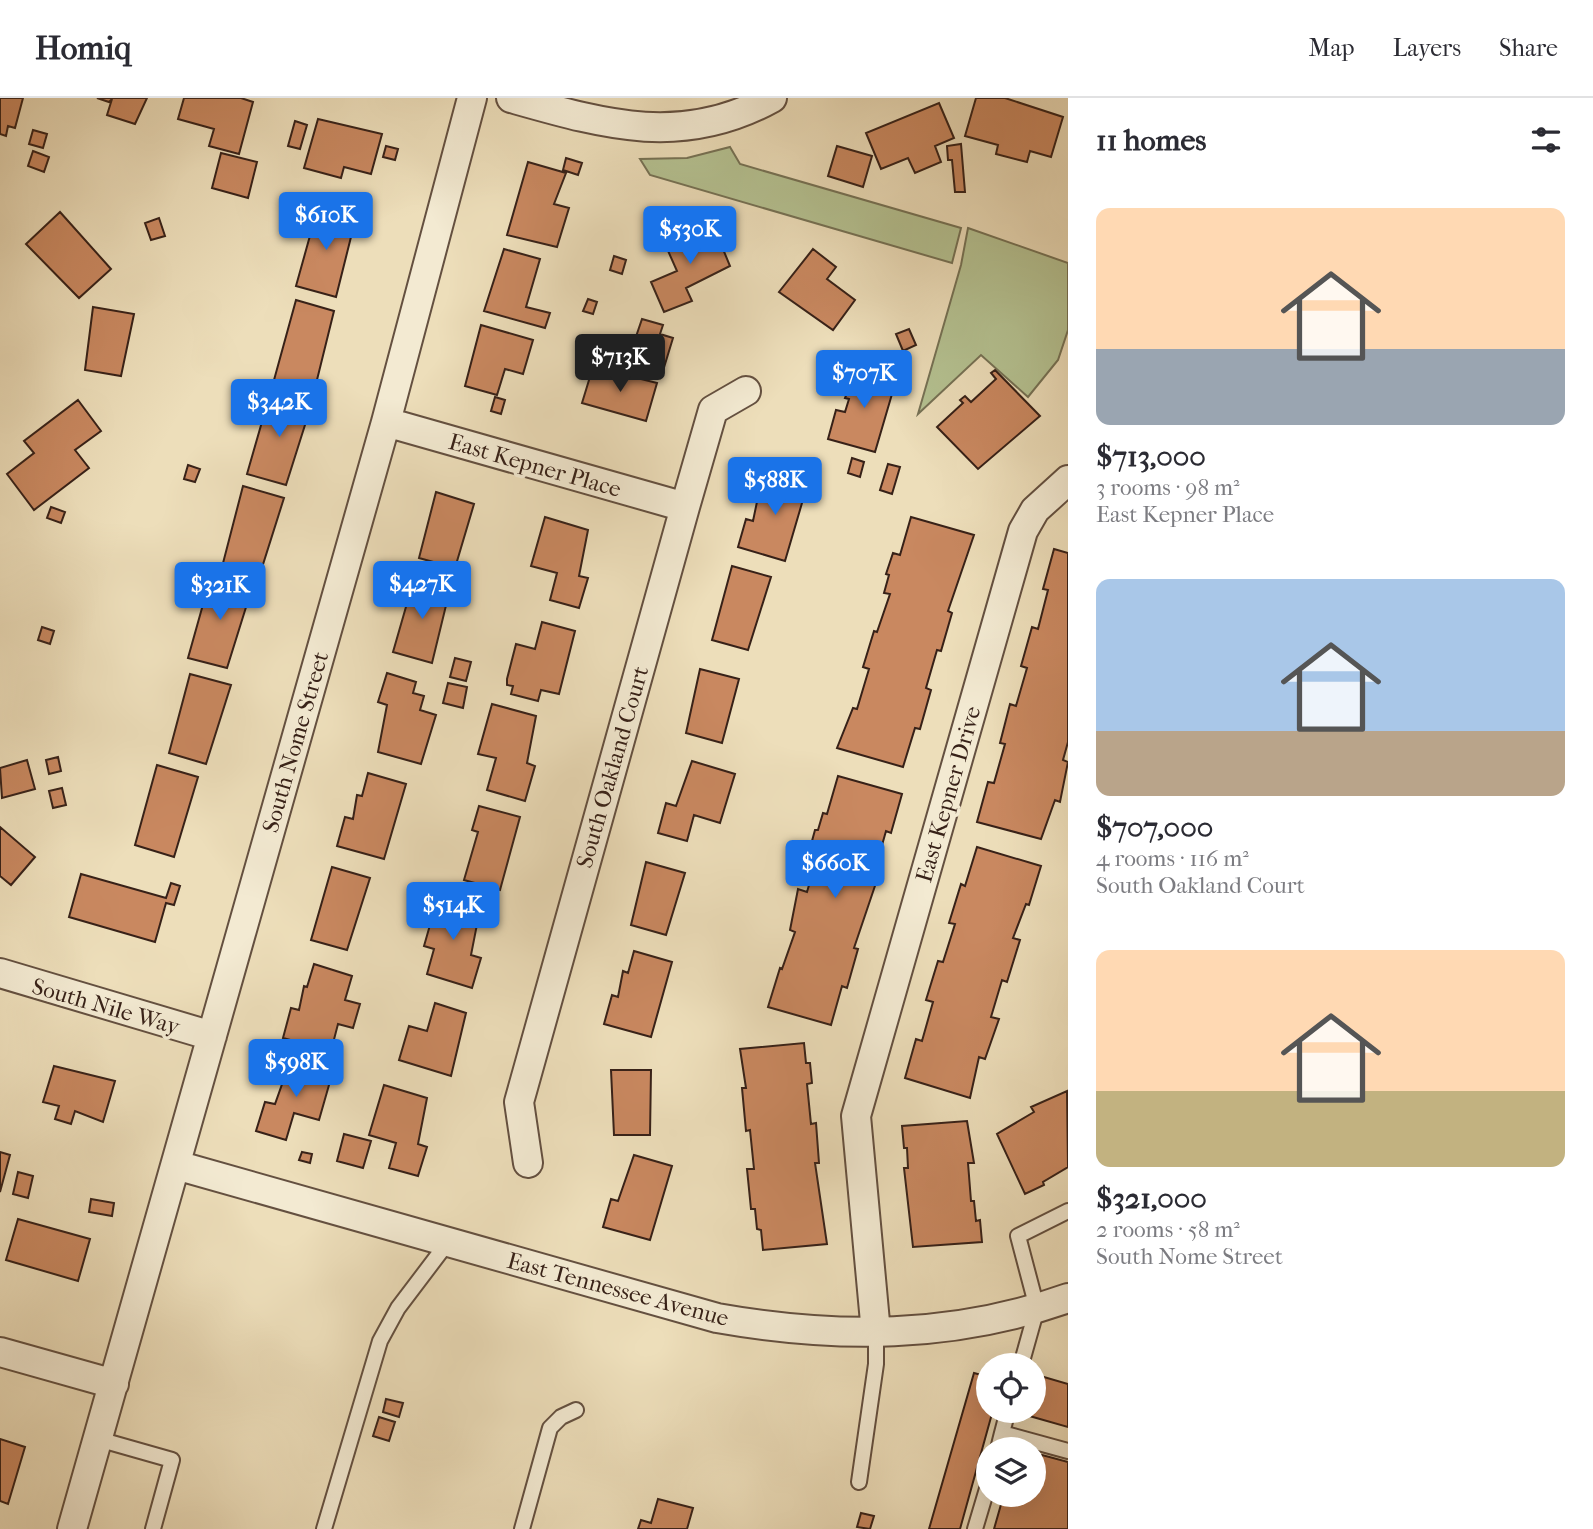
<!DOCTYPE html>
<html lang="en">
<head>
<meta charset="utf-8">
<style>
  body { margin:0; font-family:"IM FELL French Canon",serif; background:#f2f2f3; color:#2b2b33; height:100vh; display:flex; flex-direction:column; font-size:26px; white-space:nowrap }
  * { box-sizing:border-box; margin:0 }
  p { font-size:23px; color:#7c7c81 }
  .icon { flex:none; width:38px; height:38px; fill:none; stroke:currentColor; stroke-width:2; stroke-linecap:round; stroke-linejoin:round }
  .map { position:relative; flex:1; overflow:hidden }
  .details { display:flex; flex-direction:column; background:#fff; width:525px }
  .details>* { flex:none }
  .fabs { position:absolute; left:976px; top:1255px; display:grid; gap:14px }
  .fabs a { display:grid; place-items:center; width:70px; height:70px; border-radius:50%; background:#fff; box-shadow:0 7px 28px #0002; font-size:35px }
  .price { position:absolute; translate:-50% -60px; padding:0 16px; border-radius:7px; background:#1a73e8; color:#fff; font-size:23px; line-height:46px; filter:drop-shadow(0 2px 4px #0008) }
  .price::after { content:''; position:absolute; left:50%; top:42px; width:21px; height:16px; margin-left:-10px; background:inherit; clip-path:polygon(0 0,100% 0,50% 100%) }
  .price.current { background:#222; color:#fff }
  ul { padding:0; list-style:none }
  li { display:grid; align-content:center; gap:14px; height:371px; padding:0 28px }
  li span { display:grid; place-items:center; height:217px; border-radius:14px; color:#555 }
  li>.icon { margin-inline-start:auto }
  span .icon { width:126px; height:126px; fill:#fffc; stroke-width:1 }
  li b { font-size:30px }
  h2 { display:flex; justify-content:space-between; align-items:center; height:84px; padding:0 28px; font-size:30px }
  header { display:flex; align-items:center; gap:42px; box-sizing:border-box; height:98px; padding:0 35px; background:#fff; border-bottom:2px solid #e1e1e2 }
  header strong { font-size:33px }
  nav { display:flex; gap:38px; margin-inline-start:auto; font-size:24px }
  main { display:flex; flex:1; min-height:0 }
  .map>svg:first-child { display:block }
  .green { fill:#b5c292; stroke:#767255; stroke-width:2 }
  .building { fill:#c98860; stroke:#372118; stroke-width:2 }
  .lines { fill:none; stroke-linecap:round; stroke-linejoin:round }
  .service-casing { stroke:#645040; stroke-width:18 }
  .minor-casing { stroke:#645040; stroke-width:32 }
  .service { stroke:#f3ead2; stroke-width:14 }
  .minor { stroke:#f3ead2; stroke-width:28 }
  .labels { text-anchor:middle; stroke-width:7; stroke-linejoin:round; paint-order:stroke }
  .street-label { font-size:23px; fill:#372118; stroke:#f3ead2 }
</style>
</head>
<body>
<header>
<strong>Homiq</strong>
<nav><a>Map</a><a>Layers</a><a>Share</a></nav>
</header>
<main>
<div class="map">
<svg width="1068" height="1431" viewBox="0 0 1068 1431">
  <rect width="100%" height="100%" fill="#eddeba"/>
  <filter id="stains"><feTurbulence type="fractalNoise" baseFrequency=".00286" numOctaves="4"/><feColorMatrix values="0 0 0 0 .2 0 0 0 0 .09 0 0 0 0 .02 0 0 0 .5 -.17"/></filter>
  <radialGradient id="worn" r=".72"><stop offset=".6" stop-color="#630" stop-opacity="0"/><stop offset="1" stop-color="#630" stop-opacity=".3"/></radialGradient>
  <path class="green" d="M 730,49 L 740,66 L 961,130 L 952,165 L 650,77 L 640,61 L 687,60 Z
    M 968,130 L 1068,165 L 1068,232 L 1058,262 L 1028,299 L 981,257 L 918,316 L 961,167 Z"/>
  <path class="building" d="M 0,0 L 23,0 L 15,30 L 8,28 L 6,38 L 0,36 Z
    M 97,0 L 147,0 L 135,26 L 107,17 L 112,1 L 109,4 Z
    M 184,0 L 241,0 L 253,4 L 239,56 L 209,48 L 214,31 L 178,21 Z
    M 976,0 L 1005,0 L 1063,19 L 1051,59 L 1030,53 L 1027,64 L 996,56 L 998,47 L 965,38 Z
    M 939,5 L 954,40 L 935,48 L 941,64 L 915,75 L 908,60 L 881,71 L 866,35 Z
    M 318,21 L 382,36 L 371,76 L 344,69 L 341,80 L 304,70 Z
    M 295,23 L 307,27 L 300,51 L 288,48 Z
    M 33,32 L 47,36 L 43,50 L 29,46 Z
    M 961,46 L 965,94 L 955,94 L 952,62 L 948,62 L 947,48 Z
    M 386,48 L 398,51 L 395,62 L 383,59 Z
    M 837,48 L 872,58 L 863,89 L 828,78 Z
    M 33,53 L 49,59 L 44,74 L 28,68 Z
    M 221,55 L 257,64 L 248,100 L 212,90 Z
    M 566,60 L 582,65 L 578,77 L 563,72 Z
    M 528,64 L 566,75 L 554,106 L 569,110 L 557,149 L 507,137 Z
    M 318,109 L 356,119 L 336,199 L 296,188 Z
    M 60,114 L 111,171 L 79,200 L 26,146 Z
    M 159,120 L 165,138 L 151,142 L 145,125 Z
    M 713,127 L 730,168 L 686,190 L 692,203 L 664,214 L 651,184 L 677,173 L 665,146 Z
    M 504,151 L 540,161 L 526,209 L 550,215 L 545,230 L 484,213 Z
    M 813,151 L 836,169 L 827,181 L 855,202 L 833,232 L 779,194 Z
    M 614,158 L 626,162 L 622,176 L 610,172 Z
    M 588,201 L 597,204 L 593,216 L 583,213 Z
    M 296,202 L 334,213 L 314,294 L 274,282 Z
    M 93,209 L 134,216 L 121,278 L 85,272 Z
    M 642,221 L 663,227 L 660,236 L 673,240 L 662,276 L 627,265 Z
    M 481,227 L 533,242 L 523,276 L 505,271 L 497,297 L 465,288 Z
    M 909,231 L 916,247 L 903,253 L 896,236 Z
    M 858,268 L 897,279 L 875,354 L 828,341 L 836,312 L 845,314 L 849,301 L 845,300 Z
    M 593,269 L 657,285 L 646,323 L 582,305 Z
    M 995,272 L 1040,318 L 978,371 L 937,329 L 963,305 L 960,302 L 965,298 L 971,304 L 996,281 L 991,275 Z
    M 270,296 L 311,308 L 286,387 L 247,376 Z
    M 495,299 L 505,302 L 501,316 L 491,313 Z
    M 78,302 L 101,333 L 75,352 L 89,370 L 34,412 L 7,376 L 34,355 L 24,343 Z
    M 852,360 L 864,364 L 860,379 L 848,375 Z
    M 888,366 L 900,369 L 892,396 L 880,392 Z
    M 188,367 L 200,371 L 195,384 L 184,381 Z
    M 786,371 L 799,375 L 797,385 L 807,388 L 785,463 L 738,449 L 746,421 L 753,423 L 758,399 L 763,400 L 769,377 L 784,382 Z
    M 243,388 L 284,400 L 259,479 L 222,469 Z
    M 436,394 L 474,406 L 455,470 L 419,460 Z
    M 51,409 L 65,414 L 61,425 L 47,420 Z
    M 545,419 L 588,432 L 579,478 L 588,480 L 579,510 L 550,502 L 557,475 L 531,468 Z
    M 911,419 L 974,437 L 948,513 L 952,515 L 941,553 L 937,552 L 926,590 L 931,592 L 920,631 L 915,630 L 903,669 L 837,650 L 853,610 L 857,611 L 869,571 L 863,569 L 874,533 L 877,534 L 890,496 L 884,495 L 889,477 L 886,476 L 893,455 L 900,457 Z
    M 1054,451 L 1068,455 L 1068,644 L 1063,662 L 1068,664 L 1060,704 L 1055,702 L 1041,741 L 977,724 L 988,684 L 994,685 L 1005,646 L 1000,645 L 1010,606 L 1016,608 L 1027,570 L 1021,568 L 1032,529 L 1038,531 L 1048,492 L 1043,491 Z
    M 732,468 L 771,479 L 748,552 L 712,542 Z
    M 211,478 L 252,490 L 227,570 L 188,560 Z
    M 414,481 L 450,491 L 432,565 L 393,554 Z
    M 542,524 L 575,533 L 559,596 L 541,592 L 538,603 L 511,596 L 513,588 L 507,587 L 507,581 L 516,546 L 535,551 Z
    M 42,529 L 54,533 L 50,546 L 38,542 Z
    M 455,560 L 471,564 L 466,583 L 450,579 Z
    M 700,571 L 739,581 L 722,645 L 686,635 Z
    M 387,575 L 416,584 L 413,595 L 424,598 L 420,612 L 436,617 L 421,666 L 378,654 L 387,607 L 378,604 Z
    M 190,576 L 231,587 L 206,666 L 169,655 Z
    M 448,585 L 467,589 L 463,610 L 443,605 Z
    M 492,606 L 536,618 L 527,665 L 535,668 L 525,703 L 487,692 L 496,660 L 478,656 Z
    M 58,659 L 61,673 L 49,676 L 46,662 Z
    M 27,662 L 35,691 L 2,700 L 0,670 Z
    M 692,663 L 735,676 L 720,725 L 694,717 L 687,743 L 658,735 L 666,705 L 676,708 Z
    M 157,667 L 198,679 L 174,759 L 135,747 Z
    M 368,675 L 406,686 L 384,761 L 337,748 L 345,719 L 353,721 L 357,697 L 362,698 Z
    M 838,678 L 902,696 L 891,735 L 886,733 L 875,772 L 880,773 L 854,850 L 858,851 L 847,890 L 842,888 L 831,927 L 768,909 L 780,870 L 782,871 L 795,834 L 790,832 L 798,791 L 807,794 L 818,756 L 809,754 L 815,732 L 818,732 L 823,715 L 827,716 Z
    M 62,690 L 66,707 L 53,710 L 49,693 Z
    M 479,708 L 520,719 L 500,792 L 464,782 L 478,734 L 472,732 Z
    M 0,729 L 35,759 L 11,787 L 0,778 Z
    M 977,749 L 1041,768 L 1029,807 L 1026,806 L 1013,840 L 1020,842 L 1007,884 L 1002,882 L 991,919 L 999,921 L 985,961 L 979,959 L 970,1000 L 905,980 L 916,941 L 922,943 L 933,904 L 926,902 L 938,863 L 943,864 L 955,826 L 949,825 L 961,786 L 965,788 Z
    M 646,764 L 685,775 L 666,837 L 631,827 Z
    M 332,769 L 370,780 L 347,852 L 311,842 Z
    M 81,776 L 166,800 L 171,785 L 180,788 L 174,807 L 166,805 L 155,844 L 69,819 Z
    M 438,799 L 480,811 L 471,857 L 481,860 L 472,890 L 427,876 L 434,851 L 424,848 Z
    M 634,853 L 672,864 L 651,939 L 604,926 L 612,897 L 618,899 L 623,873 L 628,875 Z
    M 314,866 L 352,878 L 345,902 L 360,906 L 353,930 L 338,926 L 331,953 L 283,940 L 291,910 L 299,912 L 304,888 L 307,889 Z
    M 435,905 L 466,915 L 451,978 L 399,962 L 409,928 L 427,933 Z
    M 804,945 L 806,965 L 810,965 L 812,985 L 807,986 L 811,1026 L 816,1025 L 819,1065 L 815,1065 L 827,1146 L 763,1152 L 761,1132 L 757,1131 L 755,1111 L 751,1111 L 747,1071 L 754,1071 L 750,1032 L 746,1033 L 742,990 L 746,990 L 740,951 Z
    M 291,961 L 333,973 L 319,1022 L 294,1015 L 286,1042 L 256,1033 L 265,1004 L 275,1006 Z
    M 54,968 L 115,983 L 103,1024 L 75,1013 L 71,1026 L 55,1021 L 59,1008 L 43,1004 Z
    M 611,972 L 651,972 L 650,1037 L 614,1037 Z
    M 384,987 L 427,1000 L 418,1046 L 427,1049 L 418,1078 L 389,1070 L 396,1045 L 369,1037 Z
    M 1067,993 L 1068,1069 L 1043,1084 L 1044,1087 L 1025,1096 L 997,1036 L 1034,1014 L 1031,1009 Z
    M 967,1023 L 974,1065 L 968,1065 L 971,1103 L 974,1103 L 976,1123 L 980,1122 L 982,1144 L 913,1149 L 904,1070 L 908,1070 L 907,1050 L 904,1050 L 902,1028 Z
    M 344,1036 L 371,1043 L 363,1070 L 337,1063 Z
    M 0,1054 L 10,1057 L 0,1094 Z
    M 302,1054 L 312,1056 L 310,1065 L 299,1062 Z
    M 634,1057 L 672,1068 L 650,1142 L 603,1129 L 611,1101 L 618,1103 Z
    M 18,1074 L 33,1078 L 28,1100 L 13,1096 Z
    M 91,1101 L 114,1105 L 112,1118 L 89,1114 Z
    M 18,1121 L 90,1141 L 78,1183 L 6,1162 Z
    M 974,1275 L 989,1279 L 989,1312 L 993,1312 L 960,1431 L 929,1431 Z
    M 1037,1277 L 1068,1286 L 1068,1329 L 1026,1317 L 1028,1312 L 1034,1312 Z
    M 386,1301 L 403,1305 L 399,1319 L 383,1314 Z
    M 379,1319 L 395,1324 L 389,1343 L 373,1338 Z
    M 0,1341 L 25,1349 L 8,1406 L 0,1403 Z
    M 1042,1357 L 1068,1364 L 1068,1431 L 994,1431 L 1004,1396 L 1034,1396 L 1034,1362 L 1040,1363 Z
    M 658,1401 L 693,1410 L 687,1431 L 638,1431 L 641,1422 L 651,1425 Z
    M 861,1415 L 874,1418 L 870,1431 L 857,1429 Z"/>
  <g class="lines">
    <defs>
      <path id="service" d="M 1021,1267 L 1037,1210 L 1018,1138 L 1068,1113
        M 1002,1335 L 1008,1312
        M 98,1341 L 172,1362 L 153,1431
        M 998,1351 L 1002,1335 L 1068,1353
        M 859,1384 L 876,1266 L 876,1235
        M 324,1431 L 380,1243 L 398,1210 L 448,1144
        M 522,1431 L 550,1330 L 561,1319 L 576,1312
        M 975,1431 L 989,1384"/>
      <path id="minor" d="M 511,0 C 603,26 682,50 772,0
        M 386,324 L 685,409
        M 0,875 L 212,938
        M 528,1065 L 519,1004 L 685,409 L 713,312 L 746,293
        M 176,1067 L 717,1220 C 836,1241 953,1241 1068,1200
        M 876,1235 L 856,1018 L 1023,433 L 1035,412 L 1068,382
        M 0,1254 L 114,1286
        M 72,1431 L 386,324 L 472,0"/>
    </defs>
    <use href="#service" class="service-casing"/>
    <use href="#minor" class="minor-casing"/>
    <use href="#service" class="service"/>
    <use href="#minor" class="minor"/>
  </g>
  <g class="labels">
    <g class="street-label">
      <text transform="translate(535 367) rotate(16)" y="8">East Kepner Place</text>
      <text transform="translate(295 644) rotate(-74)" y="8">South Nome Street</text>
      <text transform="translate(612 669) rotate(-74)" y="8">South Oakland Court</text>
      <text transform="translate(948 696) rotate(-74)" y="8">East Kepner Drive</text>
      <text transform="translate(106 908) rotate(16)" y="8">South Nile Way</text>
      <text transform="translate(618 1191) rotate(15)" y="8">East Tennessee Avenue</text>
    </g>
  </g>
  <rect width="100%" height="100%" filter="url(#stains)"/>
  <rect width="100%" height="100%" fill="url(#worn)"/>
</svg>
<div class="fabs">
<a><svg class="icon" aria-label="locate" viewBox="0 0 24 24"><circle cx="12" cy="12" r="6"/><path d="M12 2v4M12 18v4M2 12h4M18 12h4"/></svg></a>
<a><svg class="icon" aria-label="layers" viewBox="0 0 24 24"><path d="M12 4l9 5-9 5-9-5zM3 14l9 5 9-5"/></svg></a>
</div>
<b class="price" style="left:326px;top:154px">$610K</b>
<b class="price" style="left:690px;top:168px">$530K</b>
<b class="price current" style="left:620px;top:296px">$713K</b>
<b class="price" style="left:864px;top:312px">$707K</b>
<b class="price" style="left:279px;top:341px">$342K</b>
<b class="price" style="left:775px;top:419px">$588K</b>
<b class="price" style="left:422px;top:523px">$427K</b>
<b class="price" style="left:220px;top:524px">$321K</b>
<b class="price" style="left:835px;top:802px">$660K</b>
<b class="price" style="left:453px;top:844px">$514K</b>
<b class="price" style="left:296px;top:1001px">$598K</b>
</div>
<section class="details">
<h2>11 homes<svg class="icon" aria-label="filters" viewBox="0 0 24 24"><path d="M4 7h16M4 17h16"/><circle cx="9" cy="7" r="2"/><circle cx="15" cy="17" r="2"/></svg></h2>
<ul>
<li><span style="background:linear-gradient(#ffd9b3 65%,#9aa5b1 0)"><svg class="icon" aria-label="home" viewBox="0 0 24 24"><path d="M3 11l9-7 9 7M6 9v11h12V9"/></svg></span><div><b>$713,000</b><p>3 rooms · 98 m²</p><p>East Kepner Place</p></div></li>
<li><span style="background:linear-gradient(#a9c7e8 70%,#b9a48a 0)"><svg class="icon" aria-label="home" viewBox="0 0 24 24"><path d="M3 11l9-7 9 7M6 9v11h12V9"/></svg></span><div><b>$707,000</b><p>4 rooms · 116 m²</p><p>South Oakland Court</p></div></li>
<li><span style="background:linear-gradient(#ffd9b3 65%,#c2b280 0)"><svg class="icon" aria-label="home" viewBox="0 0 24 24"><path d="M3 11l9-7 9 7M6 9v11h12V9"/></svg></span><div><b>$321,000</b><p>2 rooms · 58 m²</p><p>South Nome Street</p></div></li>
</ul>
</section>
</main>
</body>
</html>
